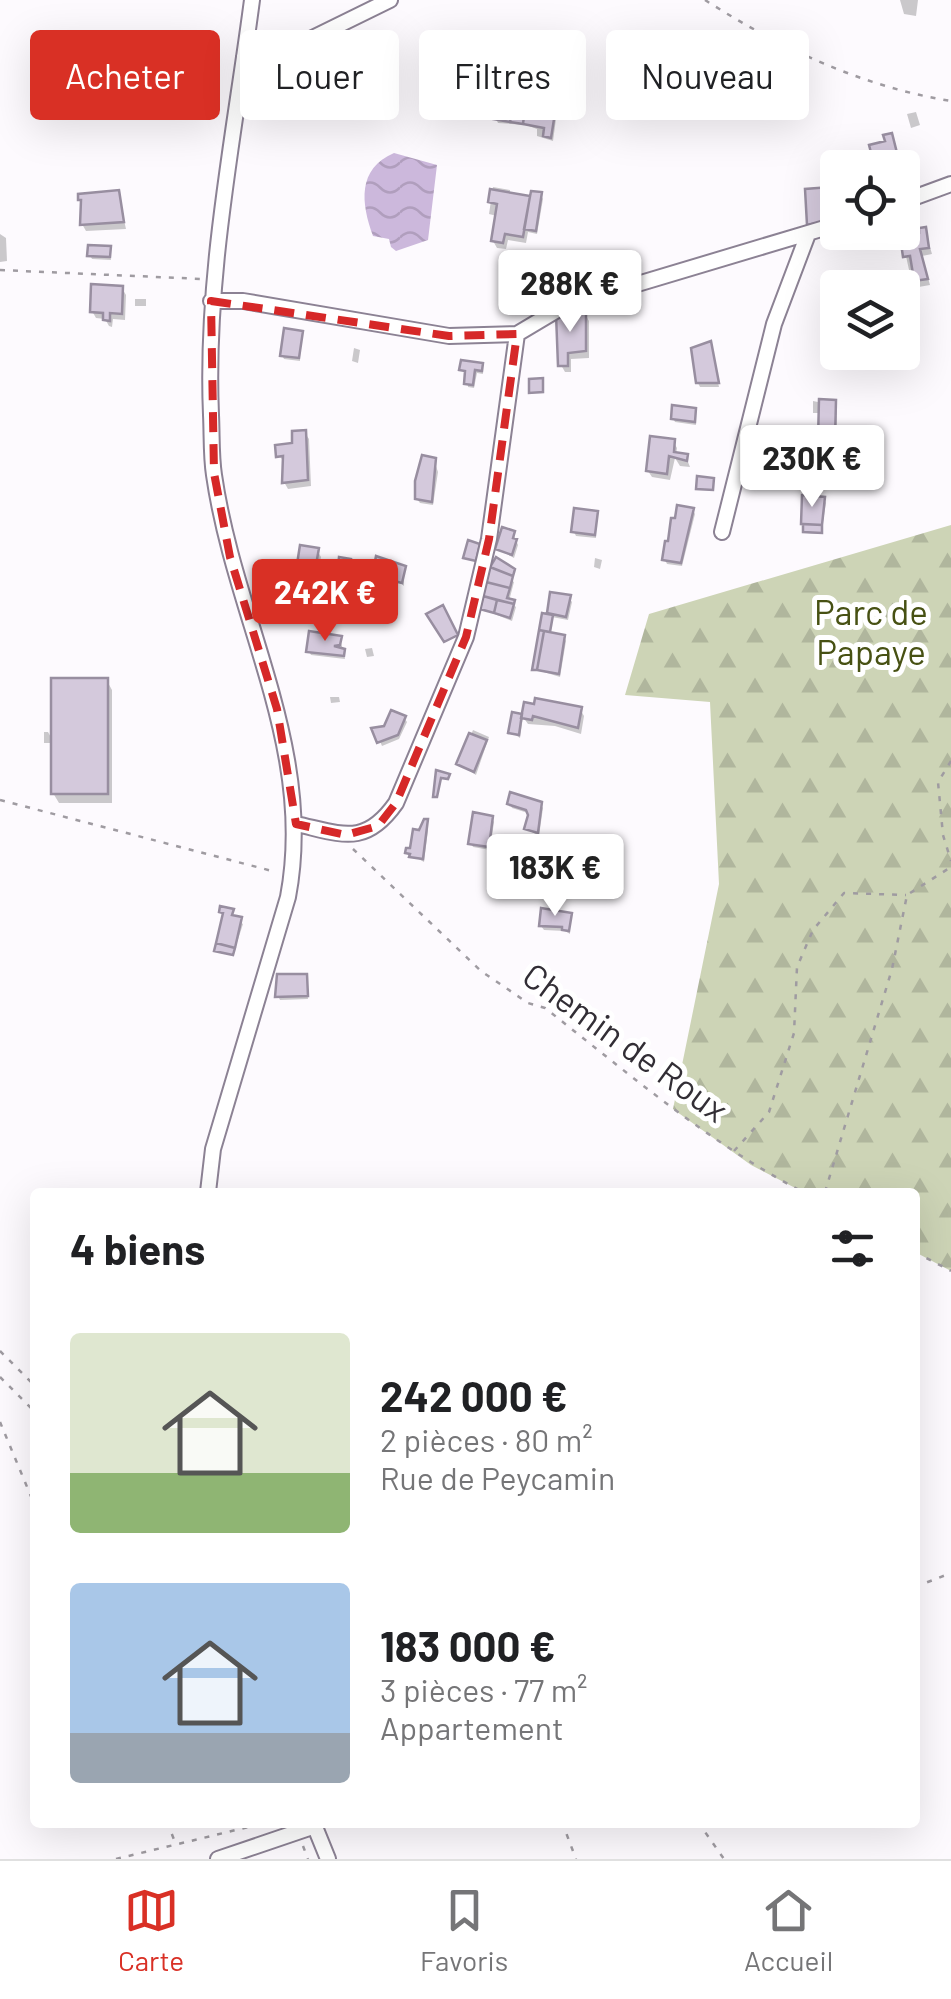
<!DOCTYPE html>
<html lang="fr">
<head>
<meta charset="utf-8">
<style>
  body { margin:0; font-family:Barlow,sans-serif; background:#f2f2f2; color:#202124; height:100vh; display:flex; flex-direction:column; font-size:38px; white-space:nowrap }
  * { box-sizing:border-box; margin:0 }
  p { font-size:32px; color:#757577 }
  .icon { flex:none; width:55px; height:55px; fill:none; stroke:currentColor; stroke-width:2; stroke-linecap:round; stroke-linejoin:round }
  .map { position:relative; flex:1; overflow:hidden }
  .sheet { position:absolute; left:30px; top:1188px; width:890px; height:640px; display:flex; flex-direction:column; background:#fff; border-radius:10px; box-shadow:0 10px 40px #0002 }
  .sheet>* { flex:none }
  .top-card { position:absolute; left:30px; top:30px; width:892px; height:90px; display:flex; gap:20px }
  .controls { position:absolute; left:820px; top:150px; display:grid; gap:20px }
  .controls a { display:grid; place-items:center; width:100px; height:100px; border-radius:10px; background:#fff; box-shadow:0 10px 40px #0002; font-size:50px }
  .price { position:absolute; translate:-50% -85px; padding:0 22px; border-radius:10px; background:#fff; color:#222; font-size:32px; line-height:65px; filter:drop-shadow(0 2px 5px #0008) }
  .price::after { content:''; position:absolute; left:50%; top:60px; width:30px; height:22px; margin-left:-15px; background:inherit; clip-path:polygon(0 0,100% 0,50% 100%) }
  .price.active { background:#d93025; color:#fff }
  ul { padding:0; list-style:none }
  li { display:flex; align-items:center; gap:30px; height:250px; padding:0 40px }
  li span { display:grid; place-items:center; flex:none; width:280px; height:200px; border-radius:10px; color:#555 }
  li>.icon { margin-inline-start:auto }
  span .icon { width:120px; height:120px; fill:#fffc; stroke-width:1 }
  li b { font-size:42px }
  h2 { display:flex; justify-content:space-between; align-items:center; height:120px; padding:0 40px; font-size:42px }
  .tag { padding:0 35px; border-radius:10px; background:#fff; box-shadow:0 10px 40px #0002; font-size:35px; line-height:90px }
  .tag.active { background:#d93025; color:#fff }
  .tabs { display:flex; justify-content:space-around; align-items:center; height:140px; border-top:2px solid #e0e0e0; background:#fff; font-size:28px; color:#757577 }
  .tabs a { display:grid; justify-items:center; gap:5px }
  .tabs .active { color:#d93025 }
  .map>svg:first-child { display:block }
  .forest { fill:url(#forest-firs) }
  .water { fill:url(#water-waves) }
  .shadow { fill:#0003 }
  .building { fill:#d4c9dc; stroke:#988ea0; stroke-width:2.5 }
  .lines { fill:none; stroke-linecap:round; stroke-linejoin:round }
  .minor-casing { stroke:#8c8294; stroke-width:18 }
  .path { stroke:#9f9ba1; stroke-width:2.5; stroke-dasharray:5 8; stroke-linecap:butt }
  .minor { stroke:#fff; stroke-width:14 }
  .marked { fill:none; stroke:#d62828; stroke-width:8; stroke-dasharray:20 12; stroke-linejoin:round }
  .labels { text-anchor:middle; stroke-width:10; stroke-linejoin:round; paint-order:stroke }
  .park-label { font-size:35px; fill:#475113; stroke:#fff }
  .street-label { font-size:35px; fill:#322e35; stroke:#fff }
</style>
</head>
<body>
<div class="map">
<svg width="951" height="1859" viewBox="0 0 951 1859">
  <defs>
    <pattern id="forest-firs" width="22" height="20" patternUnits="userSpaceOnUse" patternTransform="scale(2.5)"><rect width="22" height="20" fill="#cdd4b6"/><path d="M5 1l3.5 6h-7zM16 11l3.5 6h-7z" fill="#b0b69d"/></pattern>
    <pattern id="water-waves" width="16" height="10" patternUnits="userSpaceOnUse" patternTransform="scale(2.5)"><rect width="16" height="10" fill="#ccb8dc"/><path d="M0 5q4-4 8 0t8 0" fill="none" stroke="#b09ebd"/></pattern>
  </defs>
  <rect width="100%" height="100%" fill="#fdfafe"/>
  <path class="forest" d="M 951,525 L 951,1271 L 915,1252 L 915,1192 L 803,1192 L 751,1165 L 673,1109 L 719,884 L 710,702 L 625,695 L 649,614 Z"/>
  <path class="water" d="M 394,153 L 437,165 L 428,240 L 396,251 L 391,247 L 389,239 L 373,236 C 361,203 357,169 394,153 Z"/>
  <path class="shadow" d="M 900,0 L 918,0 L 916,16 L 904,14 Z
    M 916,112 L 920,125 L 911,128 L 907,114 Z
    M 554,115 L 556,119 L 553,141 L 537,136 L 537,129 L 526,125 L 498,123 L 496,119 Z
    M 493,187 L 510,190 L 510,195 L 528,198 L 531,203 L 541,195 L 543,199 L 537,234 L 528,232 L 526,243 L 508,240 L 506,249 L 497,248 L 493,241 L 497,216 L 489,214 Z
    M 118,193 L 126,229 L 86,231 L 82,224 L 84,205 L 80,199 Z
    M 925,230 L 932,254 L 922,256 L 930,285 L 913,288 L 902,238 L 922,235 Z
    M 0,234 L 6,238 L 7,261 L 0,262 Z
    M 109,249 L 111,260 L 92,259 L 90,255 Z
    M 564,260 L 571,290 L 547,294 L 544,290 Z
    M 122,288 L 126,295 L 125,320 L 113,319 L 112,327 L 109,326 L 105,319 L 96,318 L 92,311 Z
    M 135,299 L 146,299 L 146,306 L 135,306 Z
    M 585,314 L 589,321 L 589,358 L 571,359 L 571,372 L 565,372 L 561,365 Z
    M 301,333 L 300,361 L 284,359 L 282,355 Z
    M 710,344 L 719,387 L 700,387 L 698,383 Z
    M 354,348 L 360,350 L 358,363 L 352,361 Z
    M 482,366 L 483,374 L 477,373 L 474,388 L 468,387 L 467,374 L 462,369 Z
    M 813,401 L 818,402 L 822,410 L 835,402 L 837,406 L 836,443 L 822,442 L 820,438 L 821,413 L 813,413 Z
    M 695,411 L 696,425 L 675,422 L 673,418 Z
    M 305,433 L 309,439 L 311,486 L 288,489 L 284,482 L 285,462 L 279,456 L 295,445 Z
    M 673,441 L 677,448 L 676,455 L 686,457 L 690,467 L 680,466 L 675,458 L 670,480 L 652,477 L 648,471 Z
    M 434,460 L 438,472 L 433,505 L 420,503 L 417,499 Z
    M 824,499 L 826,503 L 821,534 L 806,533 Z
    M 693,510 L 695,514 L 682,566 L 667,564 L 665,560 L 677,521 Z
    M 596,513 L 596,538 L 576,536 L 574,532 Z
    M 513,533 L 518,545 L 514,558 L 498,549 Z
    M 317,550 L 321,557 L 319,568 L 342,572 L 340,568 L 350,561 L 351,573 L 346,572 L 350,579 L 348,598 L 327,584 L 302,584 L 298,577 Z
    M 595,558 L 602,560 L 600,569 L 594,567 Z
    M 378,559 L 404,568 L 404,586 L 396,579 L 378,575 Z
    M 493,567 L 514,582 L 509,601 L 516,607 L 512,621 L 482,609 Z
    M 552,595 L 569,598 L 572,602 L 568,620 L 552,617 L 549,635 L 564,637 L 566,641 L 560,677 L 534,669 L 544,615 L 549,616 Z
    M 298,604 L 299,617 L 277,614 L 275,610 Z
    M 340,638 L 345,659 L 311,655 L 309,651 Z
    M 372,648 L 374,656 L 367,657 L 365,649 Z
    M 107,681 L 112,690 L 112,803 L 59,803 L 53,793 L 53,743 L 44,743 L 44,732 L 48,732 L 53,741 Z
    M 339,697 L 340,702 L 331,703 L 330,697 Z
    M 580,709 L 584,716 L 581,734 L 555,726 L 528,724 L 523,717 L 520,738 L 511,732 L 514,715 Z
    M 404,718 L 407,722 L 399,739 L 382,746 L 375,730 L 386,729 Z
    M 473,730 L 489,737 L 476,775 L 459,764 Z
    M 510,804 L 540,804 L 543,808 L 539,836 L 527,829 L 531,814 L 512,808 Z
    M 492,818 L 494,822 L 490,850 L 473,847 L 471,843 Z
    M 426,826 L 428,830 L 424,862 L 408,853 Z
    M 221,911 L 232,911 L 234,918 L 243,924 L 233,955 L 217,951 L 224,917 Z
    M 570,915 L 570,934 L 565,931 L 544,930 L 541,926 Z
    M 306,977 L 308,999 L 280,1000 L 278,996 Z"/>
  <path class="building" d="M 496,103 L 513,105 L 510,122 L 493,119 Z
    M 513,105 L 525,108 L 523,124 L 510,122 Z
    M 525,108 L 555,113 L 551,138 L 543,136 L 544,128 L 523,124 Z
    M 892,133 L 900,165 L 875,168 L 869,145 L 885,141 L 883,135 Z
    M 830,187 L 832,220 L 807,225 L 805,189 Z
    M 490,189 L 530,196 L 523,237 L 505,234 L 503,243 L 491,241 L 497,204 L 488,202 Z
    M 119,190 L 124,222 L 80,225 L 81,200 L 78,200 L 78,194 Z
    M 531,191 L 542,192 L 536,231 L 524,229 Z
    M 926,227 L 929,248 L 920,249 L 928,279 L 906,282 L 905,275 L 913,274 L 910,256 L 903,257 L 900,236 L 919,233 L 919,228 Z
    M 88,245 L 111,246 L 110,257 L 87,256 Z
    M 565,257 L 570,287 L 542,291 L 537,262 Z
    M 91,284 L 123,286 L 122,314 L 110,313 L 110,321 L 103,320 L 103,313 L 90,312 Z
    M 586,312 L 586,351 L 568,353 L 568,366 L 558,366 L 556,314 Z
    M 284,328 L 303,331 L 299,358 L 280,356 Z
    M 711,341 L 719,383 L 696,383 L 691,348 Z
    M 461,360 L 483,363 L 482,371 L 475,370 L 473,385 L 464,384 L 465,371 L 459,370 Z
    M 543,378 L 543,392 L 529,393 L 529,379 Z
    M 819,399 L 836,400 L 835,440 L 818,439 Z
    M 672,405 L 696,408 L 695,422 L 671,419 Z
    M 306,430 L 308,480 L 282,483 L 283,456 L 276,457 L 275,445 L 292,443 L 292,431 Z
    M 650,436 L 675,439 L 674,452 L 688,454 L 687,461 L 669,456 L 667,474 L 646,471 Z
    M 422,455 L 436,458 L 432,502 L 415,499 L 415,481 Z
    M 697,476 L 714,478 L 713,490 L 696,489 Z
    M 802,495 L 825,497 L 822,525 L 801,524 Z
    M 677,505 L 694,508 L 681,563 L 662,560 L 665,541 L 668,541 L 671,518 L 675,518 Z
    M 574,508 L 598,511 L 595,535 L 571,532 Z
    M 803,524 L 822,525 L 822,533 L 803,532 Z
    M 502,527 L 515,531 L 513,538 L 517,539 L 512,555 L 495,549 Z
    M 468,540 L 480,544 L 476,561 L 463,558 Z
    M 300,545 L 319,548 L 316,565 L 345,570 L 343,584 L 323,582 L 323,578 L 315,576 L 314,580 L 295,577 Z
    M 376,556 L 406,566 L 402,583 L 394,581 L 395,576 L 373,572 Z
    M 339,557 L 351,559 L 347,591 L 351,592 L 350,596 L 335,591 L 336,584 L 343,584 L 345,570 L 338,568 Z
    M 496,557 L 515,569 L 513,576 L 490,567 Z
    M 490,567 L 513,576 L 510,588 L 486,582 Z
    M 486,582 L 510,588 L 507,598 L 515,600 L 514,604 L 483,596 Z
    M 550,592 L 571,595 L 566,617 L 547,613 Z
    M 483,596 L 497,600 L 494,613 L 480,609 Z
    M 274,598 L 299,601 L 298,614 L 272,611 Z
    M 497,600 L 514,604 L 510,618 L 494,613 Z
    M 443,605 L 458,635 L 444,642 L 426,614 Z
    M 542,613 L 553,615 L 550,632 L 539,630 Z
    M 539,630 L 544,631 L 537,670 L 532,670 Z
    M 309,631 L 342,636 L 340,645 L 334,646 L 345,649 L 344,656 L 306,652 Z
    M 544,631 L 565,635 L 559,674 L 537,670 Z
    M 51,678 L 108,678 L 108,794 L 51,794 Z
    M 535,698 L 582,707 L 578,728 L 533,716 L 532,720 L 521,718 L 524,702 L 534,704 Z
    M 391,710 L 406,716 L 398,735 L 377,743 L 371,728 L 384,726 Z
    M 512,712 L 522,714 L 519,735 L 508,733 Z
    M 469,733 L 487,740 L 474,772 L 456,764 Z
    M 436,770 L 450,774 L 448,779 L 441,778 L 437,797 L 433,797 Z
    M 510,792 L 542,802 L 538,833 L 524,829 L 528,815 L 526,810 L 507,804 Z
    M 473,812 L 493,816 L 489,847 L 468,844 Z
    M 424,819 L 428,819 L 423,859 L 409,857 L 410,854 L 405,853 L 406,848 L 410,848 L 413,829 L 419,830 Z
    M 220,906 L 234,909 L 232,915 L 242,917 L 235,948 L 216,943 L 223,913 L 219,912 Z
    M 541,908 L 572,913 L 569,931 L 562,930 L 562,927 L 539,926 Z
    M 216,943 L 235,948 L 233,955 L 214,951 Z
    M 277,974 L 307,974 L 308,996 L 275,997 Z"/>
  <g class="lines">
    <defs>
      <path id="minor" d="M 244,56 L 268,57 L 284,52 L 390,0
        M 902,202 L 951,184
        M 211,301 L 243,301 L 449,336 L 517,334 L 564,306 L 838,224
        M 722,532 L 774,324 L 808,234
        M 296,824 C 342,834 365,847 396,803 L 466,637 L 489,539 L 517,334
        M 208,1192 L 213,1149 L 288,897 C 316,749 235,620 214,475 C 211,456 212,435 211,415 C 205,276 234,138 252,0
        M 313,1822 L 328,1859
        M 218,1859 L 315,1826"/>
    </defs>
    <use href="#minor" class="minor-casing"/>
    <path class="path" d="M 705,0 C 780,48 863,87 951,101
      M 0,270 L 202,279
      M 951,761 L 938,782 L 943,835 L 951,861
      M 0,800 L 276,872
      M 353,849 L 481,971 L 528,1003 L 545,1008 C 628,1073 709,1143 803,1192
      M 734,1151 L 769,1112 L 794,1033 L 797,967 L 813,930 L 844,893 L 906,895
      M 825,1192 L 892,969 L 907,895 L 951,867
      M 915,1252 L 951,1271
      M 0,1351 L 35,1386
      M 0,1377 L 35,1412
      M 0,1422 L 35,1506
      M 915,1587 L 951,1573
      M 167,1822 L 175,1842
      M 562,1822 L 576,1859
      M 698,1822 L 724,1859
      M 303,1846 L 308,1859
      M 116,1859 L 269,1822"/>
    <use href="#minor" class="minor"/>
  </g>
  <path class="marked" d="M 211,301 L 449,336 L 517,334 L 489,539 L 466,637 L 396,803 L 378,826 L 346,835 L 296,824 L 277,709 L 230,557 L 214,473 Z"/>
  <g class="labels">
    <g class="park-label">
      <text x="871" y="625">Parc de<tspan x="871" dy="40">Papaye</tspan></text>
    </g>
    <g class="street-label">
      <text transform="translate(625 1043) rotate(36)" y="12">Chemin de Roux</text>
    </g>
  </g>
</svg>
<div class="controls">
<a><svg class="icon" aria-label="locate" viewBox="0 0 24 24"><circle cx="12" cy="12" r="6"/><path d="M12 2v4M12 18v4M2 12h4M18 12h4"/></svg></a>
<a><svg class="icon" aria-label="layers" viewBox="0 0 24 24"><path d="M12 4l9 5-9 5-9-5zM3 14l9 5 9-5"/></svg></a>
</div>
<b class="price" style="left:570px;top:335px">288K €</b>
<b class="price" style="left:812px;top:510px">230K €</b>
<b class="price active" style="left:325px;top:644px">242K €</b>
<b class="price" style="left:555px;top:919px">183K €</b>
<div class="top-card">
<a class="tag active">Acheter</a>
<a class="tag">Louer</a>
<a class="tag">Filtres</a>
<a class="tag">Nouveau</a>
</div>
<section class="sheet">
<h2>4 biens<svg class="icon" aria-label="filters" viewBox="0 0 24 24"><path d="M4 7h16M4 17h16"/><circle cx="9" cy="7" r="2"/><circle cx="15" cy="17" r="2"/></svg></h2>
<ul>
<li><span style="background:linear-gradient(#dfe7d0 70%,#8fb573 0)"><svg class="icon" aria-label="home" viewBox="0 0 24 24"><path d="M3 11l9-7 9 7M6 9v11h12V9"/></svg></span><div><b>242 000 €</b><p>2 pièces · 80 m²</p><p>Rue de Peycamin</p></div></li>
<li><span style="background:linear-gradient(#a9c7e8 75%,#9aa5b1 0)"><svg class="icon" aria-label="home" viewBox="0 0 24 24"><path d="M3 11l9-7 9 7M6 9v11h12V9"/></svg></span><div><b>183 000 €</b><p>3 pièces · 77 m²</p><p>Appartement</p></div></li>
</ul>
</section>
</div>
<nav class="tabs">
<a class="active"><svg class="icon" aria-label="map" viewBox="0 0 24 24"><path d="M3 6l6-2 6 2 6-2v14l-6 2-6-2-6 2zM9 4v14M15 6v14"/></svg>Carte</a>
<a><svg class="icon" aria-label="saved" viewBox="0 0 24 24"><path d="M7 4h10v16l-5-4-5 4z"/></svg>Favoris</a>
<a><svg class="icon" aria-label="home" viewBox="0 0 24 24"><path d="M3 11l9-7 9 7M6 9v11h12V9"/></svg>Accueil</a>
</nav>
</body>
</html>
